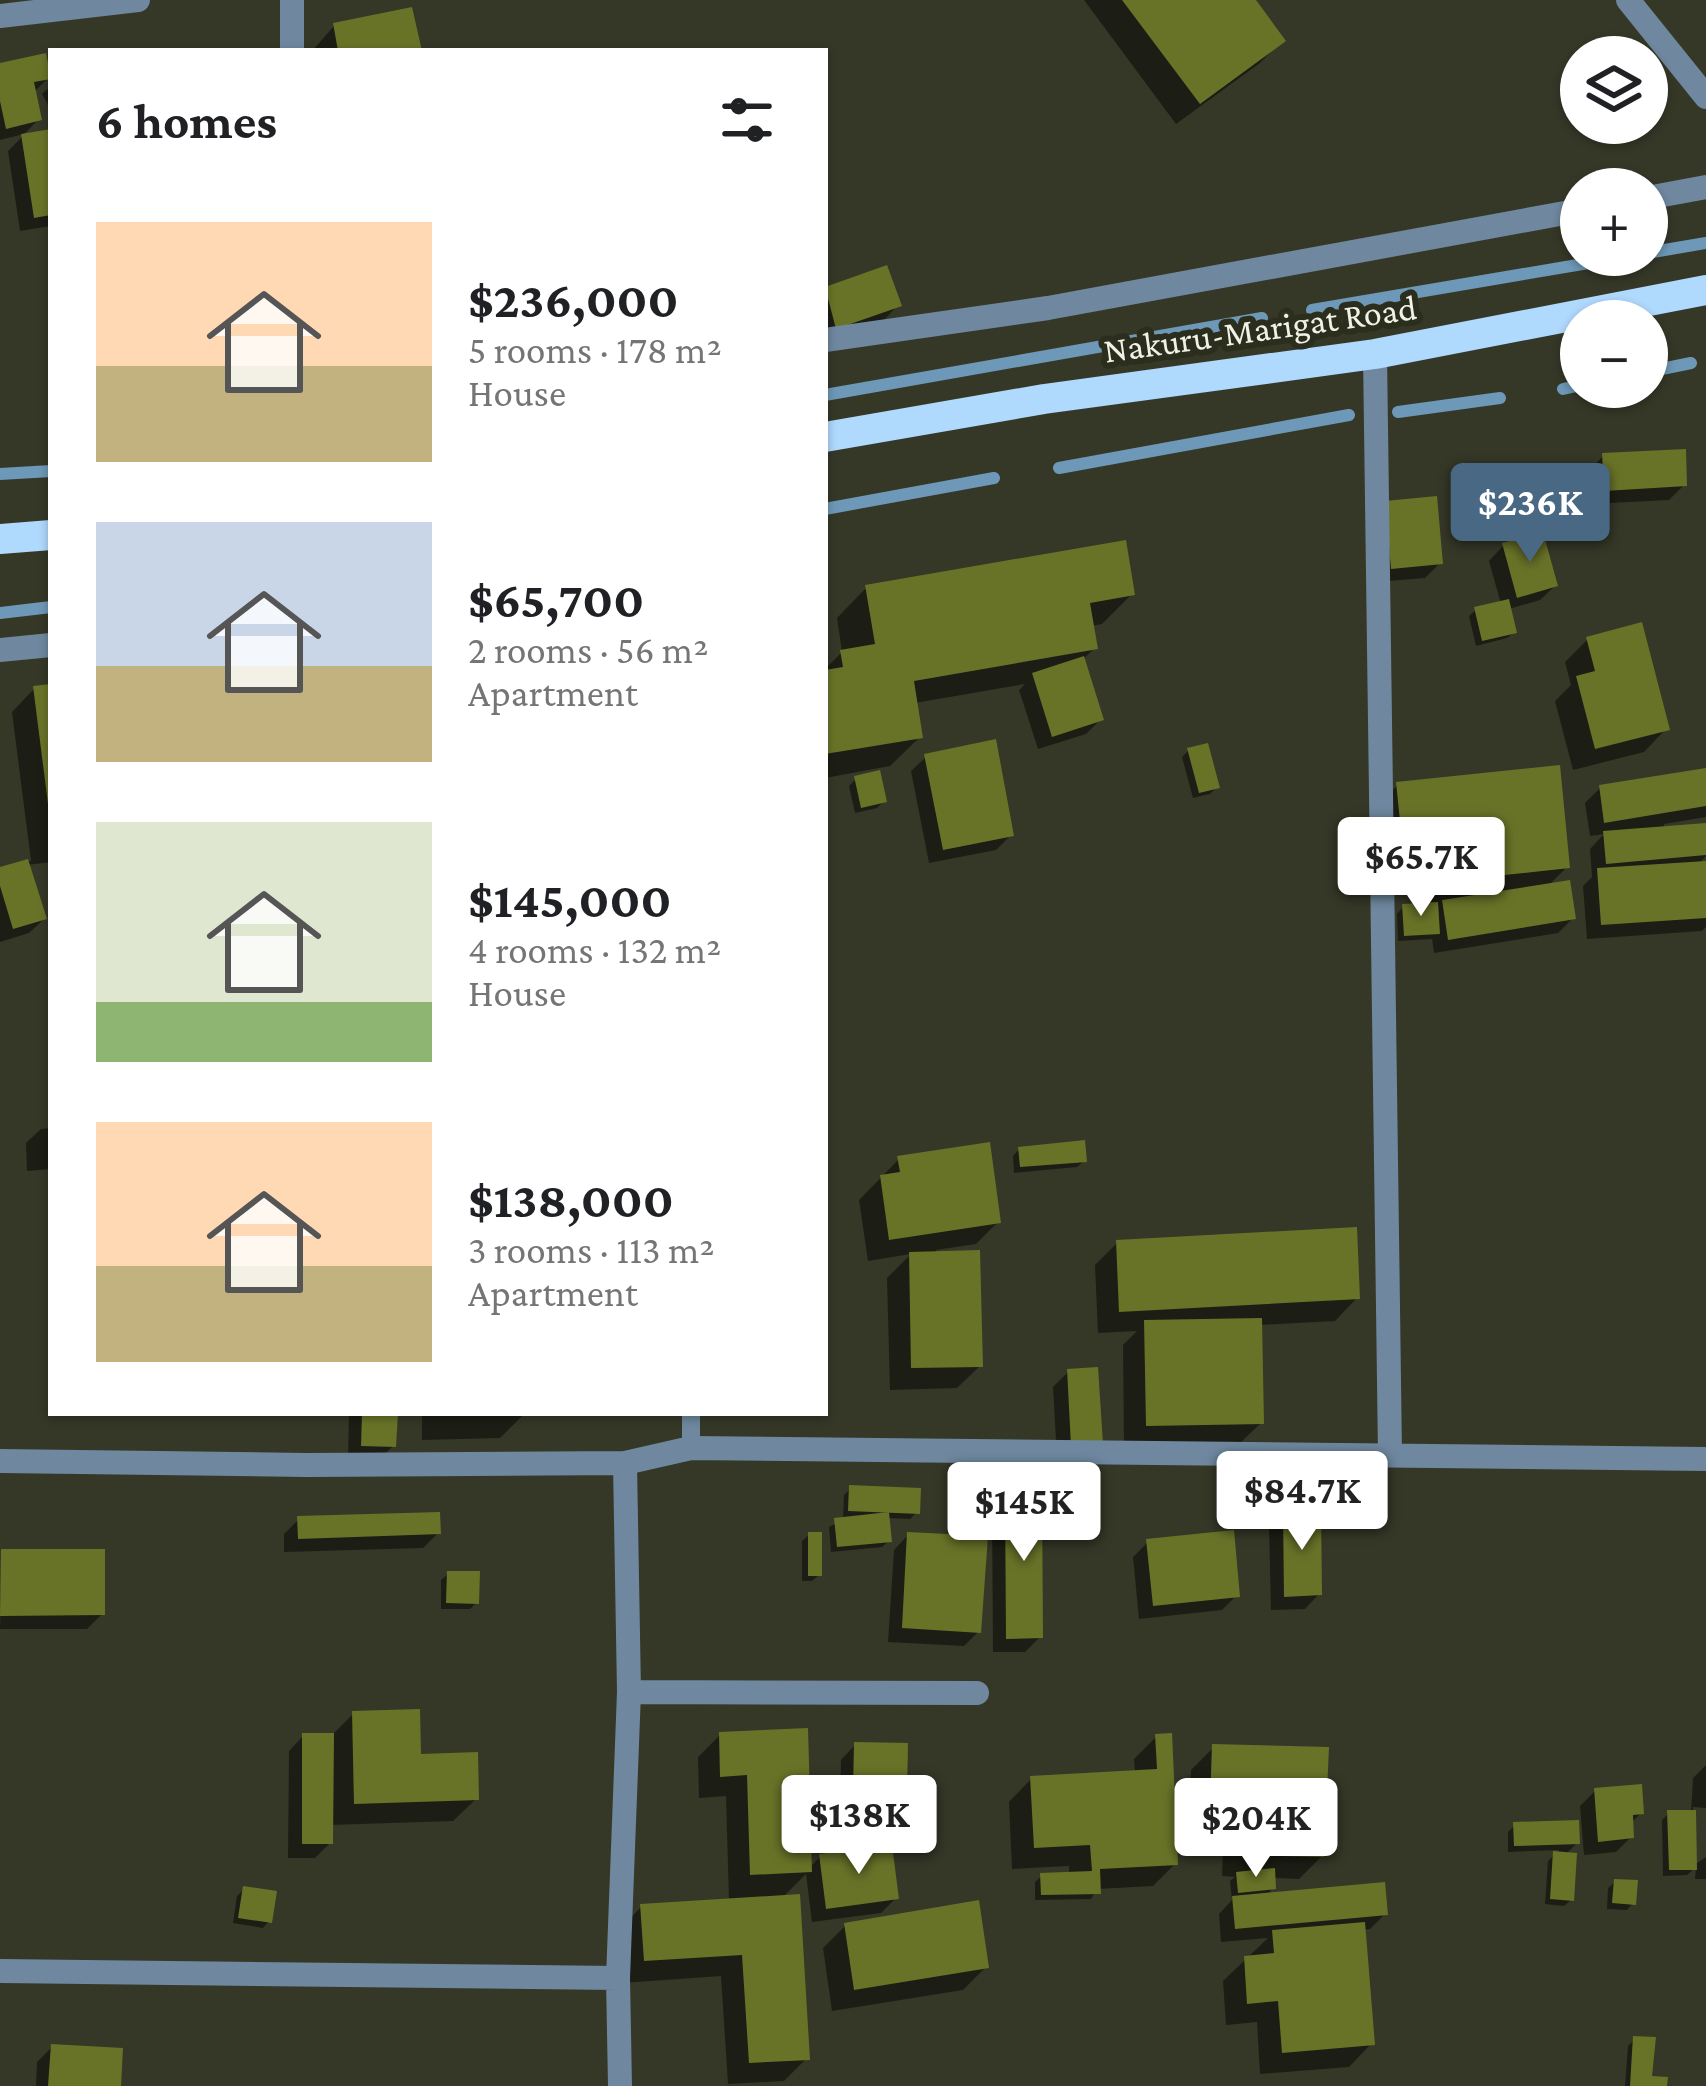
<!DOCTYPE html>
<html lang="en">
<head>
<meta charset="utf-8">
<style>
  body { margin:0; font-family:"Crimson Pro",serif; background:#f2f2f2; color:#202124; height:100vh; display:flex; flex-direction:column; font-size:45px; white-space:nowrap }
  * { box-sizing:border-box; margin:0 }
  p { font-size:39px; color:#757577 }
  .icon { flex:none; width:66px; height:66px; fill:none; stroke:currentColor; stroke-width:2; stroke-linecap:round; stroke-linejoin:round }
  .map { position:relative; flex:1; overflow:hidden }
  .side { position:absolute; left:48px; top:48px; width:780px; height:1368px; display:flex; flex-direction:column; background:#fff; border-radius:0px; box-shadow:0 3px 9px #0004 }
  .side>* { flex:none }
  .controls { position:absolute; left:1560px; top:36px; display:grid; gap:24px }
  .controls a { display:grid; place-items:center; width:108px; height:108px; border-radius:50%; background:#fff; box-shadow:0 3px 9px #0004; font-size:60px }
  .price { position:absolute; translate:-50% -102px; padding:0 27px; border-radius:12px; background:#fff; color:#222; font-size:39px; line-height:78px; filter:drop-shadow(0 3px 6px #0008) }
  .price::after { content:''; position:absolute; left:50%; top:72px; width:36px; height:27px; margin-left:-18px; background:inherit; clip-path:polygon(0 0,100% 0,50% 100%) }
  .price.active { background:#496884; color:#fff }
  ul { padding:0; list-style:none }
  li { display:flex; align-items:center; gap:36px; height:300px; padding:0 48px }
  li span { display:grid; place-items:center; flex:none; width:336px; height:240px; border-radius:0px; color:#555 }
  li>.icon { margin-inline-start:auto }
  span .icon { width:144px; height:144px; fill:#fffc; stroke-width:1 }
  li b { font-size:51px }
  h2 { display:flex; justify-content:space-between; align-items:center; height:144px; padding:0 48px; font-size:51px }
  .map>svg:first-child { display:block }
  .shadow { fill:#0007 }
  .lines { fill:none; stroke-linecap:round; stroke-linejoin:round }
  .stream { stroke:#6e98b7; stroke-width:12 }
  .building { fill:#697328 }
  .service { stroke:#6f889f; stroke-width:18 }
  .minor { stroke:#6f889f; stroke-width:24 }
  .primary { stroke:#b0d9fe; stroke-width:30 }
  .labels { text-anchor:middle; stroke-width:12; stroke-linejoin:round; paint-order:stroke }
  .street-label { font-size:36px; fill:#f0f2e7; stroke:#2b2e1d }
</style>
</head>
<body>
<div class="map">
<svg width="1706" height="2086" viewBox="0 0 1706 2086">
  <rect width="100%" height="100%" fill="#353827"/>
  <path class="shadow" d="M 1084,0 L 1252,0 L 1282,40 L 1260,63 L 1176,124 Z
    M 334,26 L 419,51 L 312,51 Z
    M 0,66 L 48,78 L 33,93 L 39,119 L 24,134 L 0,140 Z
    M 51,86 L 51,110 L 42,94 Z
    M 51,132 L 51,226 L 20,231 L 8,151 L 22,137 Z
    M 885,269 L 898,305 L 884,320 L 825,341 L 825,290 Z
    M 1603,456 L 1684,485 L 1669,500 L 1590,504 L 1589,471 Z
    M 1538,481 L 1578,519 L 1571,526 L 1541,533 L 1531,488 Z
    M 1372,518 L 1440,563 L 1425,578 L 1377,582 Z
    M 1503,546 L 1555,586 L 1540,600 L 1509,609 L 1514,632 L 1507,638 L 1476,646 L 1469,616 L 1476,610 L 1501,604 L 1489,561 Z
    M 866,588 L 1132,594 L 1102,624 L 1091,626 L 1095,648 L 1082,660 L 1101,719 L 1086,734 L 1038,749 L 1019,690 L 1025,684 L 915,703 L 920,737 L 890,766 L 825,778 L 825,669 L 842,652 L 837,618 Z
    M 1588,639 L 1666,729 L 1644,752 L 1573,770 L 1555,701 L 1571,685 L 1565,662 Z
    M 51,687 L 51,862 L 27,865 L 44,919 L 29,933 L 0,942 L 0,870 L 31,861 L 12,712 L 34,689 Z
    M 1188,751 L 1217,787 L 1210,794 L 1193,798 L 1182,757 Z
    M 926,757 L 1011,835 L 996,850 L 929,863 L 911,771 Z
    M 1706,771 L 1706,817 L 1664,824 L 1664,829 L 1705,826 L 1706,856 L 1697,865 L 1706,864 L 1706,927 L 1702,931 L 1587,939 L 1583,886 L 1592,877 L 1590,849 L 1604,834 L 1590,836 L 1585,803 L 1600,788 Z
    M 856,779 L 884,801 L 877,808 L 855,813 L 849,786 Z
    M 1398,785 L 1567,867 L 1547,887 L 1573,918 L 1558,933 L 1434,953 L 1432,939 L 1398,941 L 1397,914 L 1403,907 L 1418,906 L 1413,858 L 1381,862 L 1375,807 Z
    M 51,1128 L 51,1169 L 27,1171 L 26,1143 L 41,1129 Z
    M 1019,1149 L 1084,1161 L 1077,1167 L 1014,1173 L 1013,1156 Z
    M 899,1159 L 998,1222 L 976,1244 L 936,1250 L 980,1366 L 957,1388 L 890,1390 L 887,1278 L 911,1254 L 868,1261 L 859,1200 Z
    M 1117,1243 L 1357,1298 L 1335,1321 L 1259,1325 L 1261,1423 L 1238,1445 L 1124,1447 L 1123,1345 L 1137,1331 L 1098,1333 L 1095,1265 Z
    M 1068,1372 L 1100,1442 L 1057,1459 L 1053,1387 Z
    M 349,1413 L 395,1413 L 393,1446 L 379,1460 L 348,1460 Z
    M 422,1413 L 523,1413 L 523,1415 L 500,1438 L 422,1440 Z
    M 851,1488 L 917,1512 L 910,1519 L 887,1518 L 889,1541 L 882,1547 L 831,1552 L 829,1527 L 843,1520 L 844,1495 Z
    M 1007,1494 L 1040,1637 L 1025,1652 L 993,1652 L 992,1509 Z
    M 1284,1513 L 1319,1594 L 1305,1609 L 1271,1610 L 1269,1528 Z
    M 299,1519 L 438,1533 L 423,1548 L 284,1552 L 284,1534 Z
    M 809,1535 L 819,1575 L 812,1581 L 802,1581 L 802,1541 Z
    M 908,1535 L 979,1631 L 964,1646 L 888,1642 L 894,1550 Z
    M 1148,1542 L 1237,1595 L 1222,1610 L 1139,1619 L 1133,1557 Z
    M 2,1552 L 102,1614 L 87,1629 L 0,1629 Z
    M 448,1574 L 477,1602 L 470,1609 L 441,1609 L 441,1580 Z
    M 353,1714 L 476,1799 L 453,1821 L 330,1825 L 330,1843 L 315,1858 L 288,1858 L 289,1751 L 303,1736 L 331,1736 Z
    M 720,1735 L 809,1868 L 820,1857 L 839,1855 L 841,1760 L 855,1745 L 903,1841 L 890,1853 L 896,1898 L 881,1913 L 812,1922 L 806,1874 L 782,1898 L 807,2058 L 784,2081 L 728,2084 L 721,1976 L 622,1983 L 619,1930 L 641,1907 L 729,1901 L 726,1796 L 699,1798 L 698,1757 Z
    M 1156,1737 L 1175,1864 L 1153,1886 L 1097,1889 L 1091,1899 L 1035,1900 L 1035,1882 L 1042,1876 L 1069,1875 L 1069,1866 L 1012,1869 L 1009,1802 L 1031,1779 L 1135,1773 L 1134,1759 Z
    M 1214,1747 L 1322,1856 L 1299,1879 L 1273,1878 L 1273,1888 L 1266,1896 L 1385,1914 L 1370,1929 L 1363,1930 L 1371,2044 L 1349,2067 L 1260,2074 L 1257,2022 L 1226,2025 L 1223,1981 L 1268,1938 L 1221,1942 L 1219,1914 L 1232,1900 L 1230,1881 L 1235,1877 L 1222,1876 L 1224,1829 L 1188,1828 L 1191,1770 Z
    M 1706,1765 L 1706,1808 L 1693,1807 L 1694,1865 L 1706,1857 L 1706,1879 L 1695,1879 L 1696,1867 L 1687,1875 L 1663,1876 L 1662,1820 L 1669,1813 L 1691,1813 L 1693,1778 Z
    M 1595,1791 L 1641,1813 L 1630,1824 L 1631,1837 L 1616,1852 L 1584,1855 L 1580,1806 Z
    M 1515,1825 L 1577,1843 L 1565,1855 L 1571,1900 L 1564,1906 L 1545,1904 L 1548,1861 L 1559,1850 L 1508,1852 L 1508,1832 Z
    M 1615,1882 L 1633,1903 L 1627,1910 L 1607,1909 L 1608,1888 Z
    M 244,1889 L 269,1921 L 263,1928 L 233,1923 L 237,1896 Z
    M 845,1926 L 986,1967 L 963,1990 L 832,2011 L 823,1948 Z
    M 1635,2039 L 1649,2079 L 1664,2086 L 1625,2086 L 1628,2046 Z
    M 52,2047 L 118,2086 L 36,2086 L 37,2062 Z"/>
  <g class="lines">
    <path class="stream" d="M 1647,253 L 1706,243
      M 1312,310 L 1636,255
      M 1647,372 L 1691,363
      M 1563,389 L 1581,385
      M 825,395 L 1262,318
      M 1398,412 L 1500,398
      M 1059,468 L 1349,415
      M 0,474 L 51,471
      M 825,509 L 994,478
      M 0,613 L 51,607"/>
  </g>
  <path class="building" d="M 1122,0 L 1256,0 L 1286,41 L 1200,104 Z
    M 412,7 L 422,51 L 338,51 L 333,23 Z
    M 46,53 L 51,79 L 34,82 L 42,120 L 6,129 L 0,101 L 0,63 Z
    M 51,129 L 51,215 L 34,218 L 21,134 Z
    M 887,265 L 902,306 L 836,329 L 825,287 Z
    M 1686,449 L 1687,486 L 1604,491 L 1602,453 Z
    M 1570,471 L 1581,520 L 1547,528 L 1537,478 Z
    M 1437,496 L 1443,564 L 1391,569 L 1385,501 Z
    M 1543,532 L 1558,586 L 1517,598 L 1502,543 Z
    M 1126,540 L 1135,595 L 1090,603 L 1098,649 L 914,681 L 923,738 L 825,754 L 825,670 L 843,667 L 840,650 L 875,644 L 865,585 Z
    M 1509,599 L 1517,633 L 1482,641 L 1474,607 Z
    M 1642,622 L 1670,730 L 1595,749 L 1576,676 L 1595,671 L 1586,637 Z
    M 1084,656 L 1104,720 L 1052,737 L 1032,673 Z
    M 51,684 L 51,804 L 48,804 L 33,686 Z
    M 996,739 L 1014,836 L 943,850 L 924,754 Z
    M 1208,743 L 1220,788 L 1199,793 L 1187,748 Z
    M 1560,765 L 1570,868 L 1439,882 L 1435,837 L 1402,841 L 1396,782 Z
    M 1706,768 L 1706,806 L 1604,823 L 1599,785 Z
    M 880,770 L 887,802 L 861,808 L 854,776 Z
    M 1706,823 L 1706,855 L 1606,864 L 1603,831 Z
    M 28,859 L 47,919 L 13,929 L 0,886 L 0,867 Z
    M 1706,861 L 1706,918 L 1601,925 L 1597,868 Z
    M 1570,880 L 1576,919 L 1448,940 L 1442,900 Z
    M 1438,902 L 1440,934 L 1404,936 L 1402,904 Z
    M 1085,1140 L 1087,1162 L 1020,1167 L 1018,1147 Z
    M 990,1142 L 1001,1223 L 889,1240 L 880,1175 L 900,1172 L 897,1156 Z
    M 1357,1227 L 1360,1299 L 1119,1312 L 1116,1240 Z
    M 980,1250 L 983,1367 L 911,1368 L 909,1252 Z
    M 1262,1318 L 1264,1424 L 1146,1426 L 1144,1320 Z
    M 1098,1367 L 1103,1444 L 1071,1446 L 1067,1369 Z
    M 362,1413 L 398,1413 L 396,1447 L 361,1446 Z
    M 849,1485 L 921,1488 L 920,1514 L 848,1511 Z
    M 1042,1490 L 1043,1638 L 1006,1639 L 1005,1491 Z
    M 1321,1509 L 1322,1595 L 1284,1597 L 1283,1510 Z
    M 440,1512 L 441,1534 L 298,1539 L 297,1516 Z
    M 889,1512 L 892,1542 L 837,1547 L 834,1518 Z
    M 1234,1530 L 1240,1597 L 1153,1606 L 1146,1539 Z
    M 808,1532 L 822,1532 L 822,1576 L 808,1576 Z
    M 907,1532 L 988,1536 L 981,1633 L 902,1628 Z
    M 1,1549 L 105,1549 L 105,1615 L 0,1616 Z
    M 447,1571 L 480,1571 L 479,1604 L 446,1603 Z
    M 420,1709 L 421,1754 L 478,1752 L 479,1800 L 354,1804 L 352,1711 Z
    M 808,1728 L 812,1872 L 750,1875 L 747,1775 L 720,1777 L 719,1732 Z
    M 302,1733 L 334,1733 L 333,1844 L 302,1844 Z
    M 1172,1733 L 1178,1865 L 1100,1869 L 1101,1894 L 1041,1895 L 1040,1873 L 1092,1871 L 1090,1845 L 1034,1848 L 1030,1776 L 1157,1769 L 1155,1734 Z
    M 854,1742 L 908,1743 L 906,1842 L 852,1842 Z
    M 1212,1744 L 1329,1747 L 1324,1857 L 1243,1855 L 1245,1807 L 1210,1806 Z
    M 1642,1784 L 1644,1814 L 1633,1815 L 1634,1838 L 1598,1842 L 1594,1788 Z
    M 1667,1810 L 1696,1810 L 1697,1870 L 1669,1870 Z
    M 1579,1820 L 1580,1844 L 1514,1846 L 1513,1822 Z
    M 892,1845 L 899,1899 L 826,1909 L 819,1854 Z
    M 1553,1851 L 1577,1853 L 1574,1901 L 1550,1899 Z
    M 1275,1868 L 1276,1889 L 1238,1893 L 1236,1872 Z
    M 1614,1879 L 1638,1880 L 1636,1905 L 1612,1903 Z
    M 1385,1882 L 1388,1915 L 1235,1929 L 1232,1896 Z
    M 243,1886 L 277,1891 L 272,1923 L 238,1918 Z
    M 800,1894 L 810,2060 L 749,2063 L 742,1955 L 644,1961 L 640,1904 Z
    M 979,1900 L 989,1968 L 854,1990 L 844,1923 Z
    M 1365,1922 L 1375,2045 L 1282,2053 L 1278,2001 L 1247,2004 L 1244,1956 L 1274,1953 L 1272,1930 Z
    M 1633,2036 L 1656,2037 L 1652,2076 L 1668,2077 L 1667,2086 L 1630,2086 Z
    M 51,2044 L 123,2048 L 121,2086 L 48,2086 Z"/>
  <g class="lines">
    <path class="service" d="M 691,1448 L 691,1413"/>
    <path class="minor" d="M 292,0 L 292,51
      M 1628,0 L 1706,97
      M 0,16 L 138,0
      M 1647,198 L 1706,187
      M 825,340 L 1048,308 L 1581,210
      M 1375,354 L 1390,1454
      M 0,650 L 51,645
      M 0,1461 L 307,1465 L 625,1463 L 691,1448 L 1706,1459
      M 629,1692 L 977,1693
      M 0,1971 L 618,1978
      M 620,2086 L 618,1978 L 629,1692 L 625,1463"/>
    <path class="primary" d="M 825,437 L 1044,399 L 1375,354 L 1706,290
      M 0,539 L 51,535"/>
  </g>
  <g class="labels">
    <g class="street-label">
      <text transform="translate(1260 328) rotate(-8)" y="13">Nakuru-Marigat Road</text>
    </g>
  </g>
</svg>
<div class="controls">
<a><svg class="icon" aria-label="layers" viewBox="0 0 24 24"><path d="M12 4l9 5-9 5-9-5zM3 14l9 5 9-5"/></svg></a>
<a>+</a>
<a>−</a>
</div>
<b class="price active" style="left:1530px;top:565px">$236K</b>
<b class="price" style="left:1421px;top:919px">$65.7K</b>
<b class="price" style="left:1302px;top:1553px">$84.7K</b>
<b class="price" style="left:1024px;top:1564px">$145K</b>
<b class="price" style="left:859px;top:1877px">$138K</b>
<b class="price" style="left:1256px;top:1880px">$204K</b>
<section class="side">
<h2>6 homes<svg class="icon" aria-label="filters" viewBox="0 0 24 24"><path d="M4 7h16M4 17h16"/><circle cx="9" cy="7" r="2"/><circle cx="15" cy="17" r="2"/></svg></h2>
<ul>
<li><span style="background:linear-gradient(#ffd9b3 60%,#c2b280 0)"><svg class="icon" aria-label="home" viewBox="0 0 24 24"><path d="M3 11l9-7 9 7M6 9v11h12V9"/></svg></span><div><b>$236,000</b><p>5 rooms · 178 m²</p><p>House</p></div></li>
<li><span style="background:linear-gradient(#c9d6e8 60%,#c2b280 0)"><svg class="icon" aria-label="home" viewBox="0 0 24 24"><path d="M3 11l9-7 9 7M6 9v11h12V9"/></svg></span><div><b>$65,700</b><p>2 rooms · 56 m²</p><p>Apartment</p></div></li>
<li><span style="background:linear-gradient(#dfe7d0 75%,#8fb573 0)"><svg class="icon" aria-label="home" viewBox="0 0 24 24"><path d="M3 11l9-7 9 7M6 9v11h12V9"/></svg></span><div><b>$145,000</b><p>4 rooms · 132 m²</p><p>House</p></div></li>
<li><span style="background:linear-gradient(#ffd9b3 60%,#c2b280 0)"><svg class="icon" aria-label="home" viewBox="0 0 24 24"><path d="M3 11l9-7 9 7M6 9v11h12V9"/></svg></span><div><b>$138,000</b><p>3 rooms · 113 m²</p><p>Apartment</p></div></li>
</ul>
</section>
</div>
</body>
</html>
